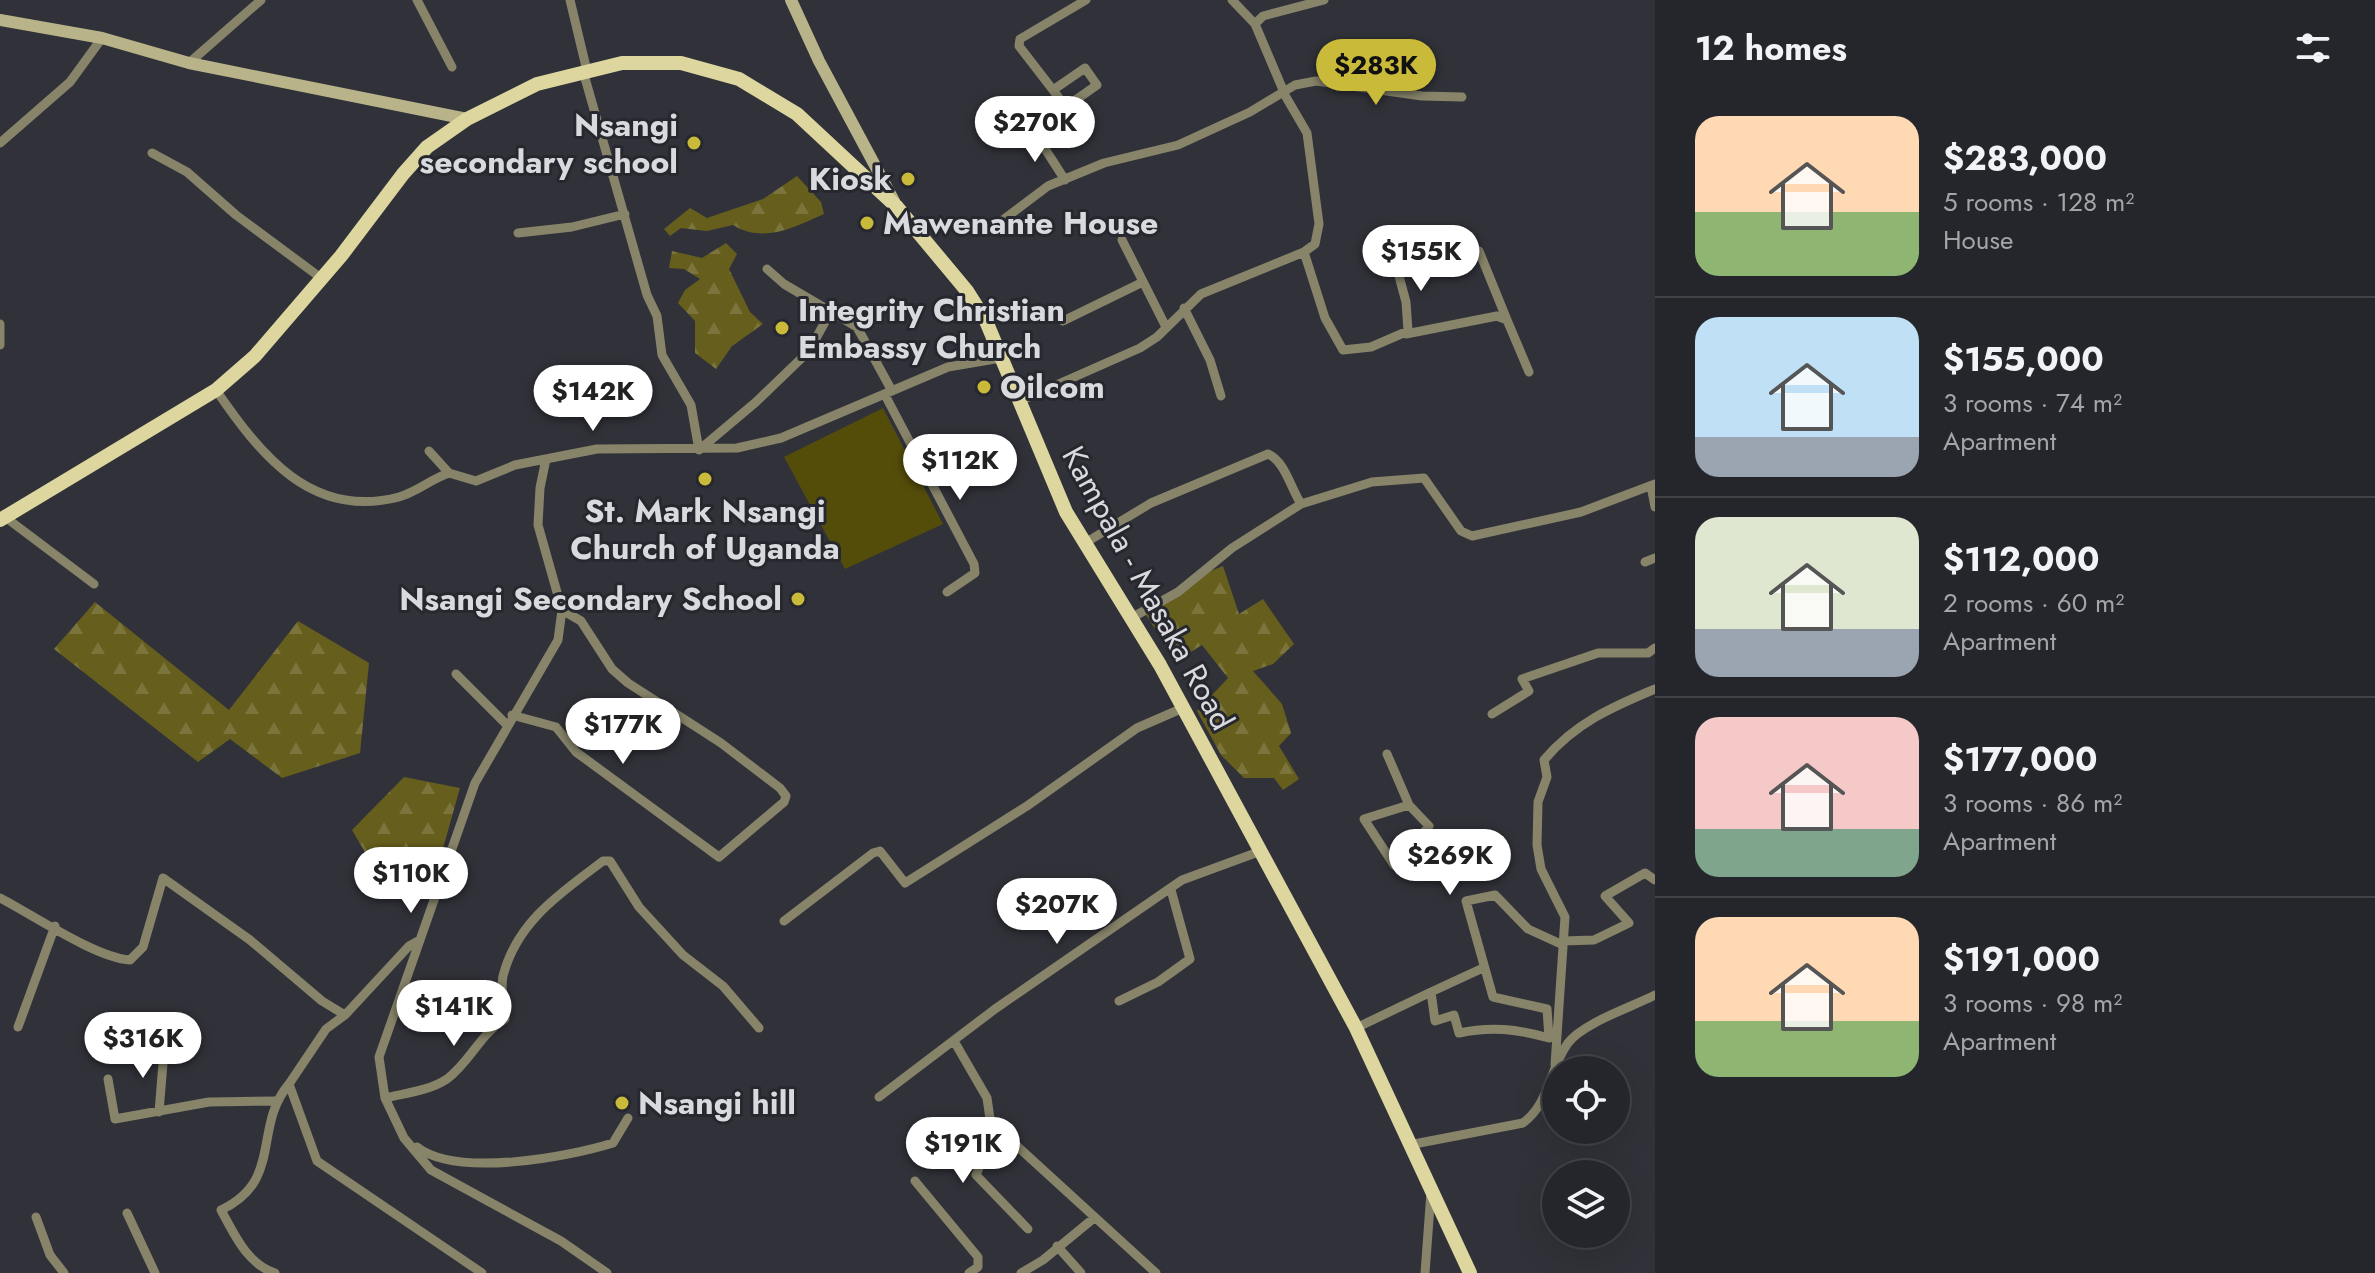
<!DOCTYPE html>
<html lang="en">
<head>
<meta charset="utf-8">
<style>
  body { margin:0; font-family:Jost,sans-serif; background:#2d2e33; color:#f1f3f6; height:100vh; display:flex; flex-direction:column; font-size:30px; white-space:nowrap }
  * { box-sizing:border-box; margin:0 }
  p { font-size:26px; color:#a3a5a9 }
  .icon { flex:none; width:44px; height:44px; fill:none; stroke:currentColor; stroke-width:2; stroke-linecap:round; stroke-linejoin:round }
  .map { position:relative; flex:1; overflow:hidden }
  .sheet { display:flex; flex-direction:column; background:#25262b; width:720px }
  .sheet>* { flex:none }
  .tools { position:absolute; left:1542px; top:1056px; display:grid; gap:16px }
  .tools a { display:grid; place-items:center; width:88px; height:88px; border-radius:50%; background:#25262b; box-shadow:0 8px 32px #0002,0 0 0 2px #424347; font-size:40px }
  .price { position:absolute; translate:-50% -68px; padding:0 18px; border-radius:28px; background:#fff; color:#222; font-size:26px; line-height:52px; filter:drop-shadow(0 2px 4px #0008) }
  .price::after { content:''; position:absolute; left:50%; top:48px; width:24px; height:18px; margin-left:-12px; background:inherit; clip-path:polygon(0 0,100% 0,50% 100%) }
  .price.current { background:#caba3a; color:#111 }
  ul { padding:0; list-style:none }
  li { display:flex; align-items:center; gap:24px; height:200px; padding:0 40px }
  li+li { border-top:2px solid #424347 }
  li span { display:grid; place-items:center; flex:none; width:224px; height:160px; border-radius:24px; color:#555 }
  li>.icon { margin-inline-start:auto }
  span .icon { width:96px; height:96px; fill:#fffc; stroke-width:1 }
  li b { font-size:34px }
  h2 { display:flex; justify-content:space-between; align-items:center; height:96px; padding:0 40px; font-size:34px }
  main { display:flex; flex:1; min-height:0 }
  .map>svg:first-child { display:block }
  .forest { fill:url(#forest-firs) }
  .pitch { fill:#544d0a }
  .lines { fill:none; stroke-linecap:round; stroke-linejoin:round }
  .street { stroke:#87846a; stroke-width:9 }
  .secondary { stroke:#b8b388; stroke-width:12 }
  .primary { stroke:#ddd69f; stroke-width:14 }
  .poi-dot { fill:#caba3a; stroke:#27282f; stroke-width:3 }
  .labels { text-anchor:middle; stroke-width:6; stroke-linejoin:round; paint-order:stroke }
  .poi-label { font-size:32px; font-weight:bold; fill:#d9dade; stroke:#27282f; text-anchor:start }
  .street-label { font-size:32px; fill:#d9dade; stroke:#27282f }
</style>
</head>
<body>
<main>
<div class="map">
<svg width="1655" height="1273" viewBox="0 0 1655 1273">
  <defs>
    <pattern id="forest-firs" width="22" height="20" patternUnits="userSpaceOnUse" patternTransform="scale(2)"><rect width="22" height="20" fill="#665e1c"/><path d="M5 1l3.5 6h-7zM16 11l3.5 6h-7z" fill="#7b743d"/></pattern>
  </defs>
  <rect width="100%" height="100%" fill="#313239"/>
  <path class="forest" d="M 797,176 L 821,202 L 824,214 C 795,227 763,244 733,225 L 707,231 L 681,228 L 670,236 L 664,229 L 690,208 L 707,218 L 763,199 Z
    M 726,243 L 737,254 L 729,269 L 750,312 L 763,324 L 732,346 L 716,369 L 695,353 L 695,321 L 678,303 L 685,290 L 700,279 L 684,269 L 669,268 L 672,251 L 702,258 Z
    M 1223,566 L 1239,614 L 1263,599 L 1294,644 L 1273,664 L 1253,671 L 1282,704 L 1291,733 L 1279,746 L 1299,779 L 1283,790 L 1274,778 L 1244,778 L 1221,755 L 1197,711 L 1228,678 L 1202,645 L 1176,661 L 1144,612 L 1193,578 Z
    M 95,602 L 229,710 L 298,621 L 369,663 L 360,753 L 282,778 L 230,739 L 198,762 L 54,649 Z
    M 404,777 L 460,788 L 440,859 L 386,888 L 352,830 Z"/>
  <path class="pitch" d="M 883,408 L 943,524 L 845,569 L 784,457 Z"/>
  <g class="lines">
    <path class="street" d="M 417,0 L 452,67
      M 570,0 L 587,71
      M 1255,24 L 1263,16 L 1324,0
      M 189,63 L 261,0
      M 583,71 L 647,295 L 657,316 L 662,355 L 691,405 L 699,450
      M 1053,90 L 1019,46 L 1020,39 L 1086,0
      M 0,143 L 70,82 L 102,38
      M 152,153 L 187,172 L 236,215 L 321,278
      M 1065,180 L 1033,130 L 1097,85 L 1085,68 L 1053,90 L 1065,106
      M 1004,219 L 1048,186 L 1104,163 L 1178,145 L 1250,112 L 1295,85 L 1316,81 L 1422,96 L 1462,97
      M 518,233 L 572,227 L 625,214
      M 1122,240 L 1166,327
      M 1304,252 L 1325,318 L 1343,350 L 1371,347 L 1408,331 L 1406,302 L 1396,265
      M 1453,253 L 1479,251 L 1507,320
      M 767,269 L 784,284 L 857,327 L 892,391
      M 1184,308 L 1210,360 L 1221,396
      M 1063,321 L 1143,282
      M 0,324 L 0,345
      M 1406,334 L 1497,316 L 1507,320 L 1529,372
      M 216,390 C 260,454 311,520 399,497 C 417,492 431,479 449,473 L 476,481 L 515,465 L 597,449 L 737,448 L 781,438 L 948,367 L 1001,358
      M 885,395 L 974,564 L 975,573 L 947,592
      M 1020,401 L 1140,348 L 1157,337 L 1201,294 L 1304,252 L 1315,244 L 1319,224 L 1307,133 L 1286,97 L 1255,24 L 1232,0
      M 699,450 L 756,402 L 809,351 L 831,311
      M 429,451 L 449,473
      M 546,459 L 540,488 L 538,525 L 562,610 L 558,640 L 475,783 L 379,1057 L 385,1098 L 404,1138 L 431,1170 L 561,1241 L 607,1273
      M 1651,486 L 1655,507
      M 5,517 L 94,584
      M 1085,543 L 1151,503 L 1268,454 C 1285,461 1291,489 1301,504
      M 1645,562 L 1655,558
      M 1133,617 L 1178,592 L 1232,548 L 1301,504 L 1372,482 L 1424,478 L 1461,531 L 1472,536 L 1581,512 L 1655,484
      M 456,674 L 506,724
      M 1492,714 L 1529,691 L 1522,679 L 1598,653 L 1648,653 L 1655,648
      M 512,715 L 556,727 L 576,752 L 719,857 L 784,802 L 786,796 L 780,788 L 721,743 L 628,683 L 612,669 L 581,621 L 562,610
      M 1387,754 L 1409,805 L 1429,826 L 1417,841 L 1422,853 L 1394,865 L 1364,819 L 1409,805
      M 0,898 C 33,915 96,958 130,960 L 143,947 L 163,878 L 250,940 L 322,1001 L 345,1015
      M 784,921 L 873,853 L 880,851 L 905,883 L 1027,806 L 1137,728 L 1183,708
      M 420,940 L 409,946 L 345,1015 L 326,1029 L 289,1084 L 317,1161 L 482,1273
      M 1563,941 L 1594,940 L 1629,923 L 1605,896 L 1645,873 L 1655,880
      M 1483,968 L 1431,992 L 1435,1021 L 1454,1015 L 1459,1033 C 1491,1026 1517,1029 1549,1038 L 1547,1009 L 1493,997 L 1466,901 L 1495,895 L 1528,929 L 1563,945
      M 1119,1001 L 1158,982 L 1190,959 L 1171,890
      M 18,1027 L 55,926
      M 1356,1028 L 1431,992
      M 954,1041 L 987,1098 L 990,1119 L 995,1126 L 1156,1273
      M 1555,1065 L 1565,917 L 1541,869 L 1537,845 L 1538,802 L 1547,777 L 1544,760 C 1575,723 1612,707 1655,689
      M 108,1079 L 115,1119 L 209,1102 L 275,1101
      M 879,1097 L 995,1009 L 1182,880 L 1261,851
      M 385,1098 C 405,1093 429,1091 447,1079 C 470,1062 480,1034 505,1019 C 504,1006 500,989 503,976 C 517,921 561,893 603,861 L 610,861 L 639,907 L 683,955 L 723,986 L 759,1028
      M 159,1112 L 164,1051
      M 1009,1142 L 982,1161 L 976,1175 L 1028,1229
      M 1409,1145 L 1523,1123 C 1550,1103 1549,1069 1568,1043 C 1583,1023 1632,1007 1655,995
      M 417,1147 C 457,1178 568,1157 613,1143 L 628,1118
      M 915,1181 L 978,1257 L 978,1267 L 969,1273
      M 127,1213 L 155,1273
      M 36,1217 L 50,1255 L 64,1273
      M 1057,1246 L 1081,1273
      M 275,1273 C 247,1264 234,1234 221,1210 C 284,1180 252,1128 289,1084
      M 1021,1273 L 1043,1260 L 1094,1218
      M 1425,1273 L 1431,1192"/>
    <path class="secondary" d="M 791,0 L 819,61 L 894,201
      M 0,20 L 102,38 L 189,63 L 467,119"/>
    <path class="primary" d="M 0,520 L 216,390 L 255,356 L 341,256 L 403,174 L 427,147 L 467,119 L 537,84 L 622,63 L 681,63 L 739,79 L 797,114 L 897,207 L 967,291 L 986,321 L 1066,512 L 1160,665 L 1356,1028 L 1470,1273"/>
  </g>
  <g class="poi-dot">
    <circle cx="694" cy="143" r="8"/>
    <circle cx="908" cy="179" r="8"/>
    <circle cx="867" cy="223" r="8"/>
    <circle cx="782" cy="328" r="8"/>
    <circle cx="984" cy="387" r="8"/>
    <circle cx="705" cy="479" r="8"/>
    <circle cx="798" cy="599" r="8"/>
    <circle cx="622" cy="1103" r="8"/>
  </g>
  <g class="labels">
    <g class="poi-label">
      <text x="678" y="136" text-anchor="end">Nsangi<tspan x="678" dy="37">secondary school</tspan></text>
      <text x="892" y="190" text-anchor="end">Kiosk</text>
      <text x="883" y="234">Mawenante House</text>
      <text x="798" y="321">Integrity Christian<tspan x="798" dy="37">Embassy Church</tspan></text>
      <text x="1000" y="398">Oilcom</text>
      <text x="705" y="522" text-anchor="middle">St. Mark Nsangi<tspan x="705" dy="37">Church of Uganda</tspan></text>
      <text x="782" y="610" text-anchor="end">Nsangi Secondary School</text>
      <text x="638" y="1114">Nsangi hill</text>
    </g>
    <g class="street-label">
      <text transform="translate(1148 588) rotate(61)" y="11">Kampala - Masaka Road</text>
    </g>
  </g>
</svg>
<div class="tools">
<a><svg class="icon" aria-label="locate" viewBox="0 0 24 24"><circle cx="12" cy="12" r="6"/><path d="M12 2v4M12 18v4M2 12h4M18 12h4"/></svg></a>
<a><svg class="icon" aria-label="layers" viewBox="0 0 24 24"><path d="M12 4l9 5-9 5-9-5zM3 14l9 5 9-5"/></svg></a>
</div>
<b class="price current" style="left:1376px;top:107px">$283K</b>
<b class="price" style="left:1035px;top:164px">$270K</b>
<b class="price" style="left:1421px;top:293px">$155K</b>
<b class="price" style="left:593px;top:433px">$142K</b>
<b class="price" style="left:960px;top:502px">$112K</b>
<b class="price" style="left:623px;top:766px">$177K</b>
<b class="price" style="left:1450px;top:897px">$269K</b>
<b class="price" style="left:411px;top:915px">$110K</b>
<b class="price" style="left:1057px;top:946px">$207K</b>
<b class="price" style="left:454px;top:1048px">$141K</b>
<b class="price" style="left:143px;top:1080px">$316K</b>
<b class="price" style="left:963px;top:1185px">$191K</b>
</div>
<section class="sheet">
<h2>12 homes<svg class="icon" aria-label="filters" viewBox="0 0 24 24"><path d="M4 7h16M4 17h16"/><circle cx="9" cy="7" r="2"/><circle cx="15" cy="17" r="2"/></svg></h2>
<ul>
<li><span style="background:linear-gradient(#ffd9b3 60%,#8fb573 0)"><svg class="icon" aria-label="home" viewBox="0 0 24 24"><path d="M3 11l9-7 9 7M6 9v11h12V9"/></svg></span><div><b>$283,000</b><p>5 rooms · 128 m²</p><p>House</p></div></li>
<li><span style="background:linear-gradient(#bfe0f5 75%,#9aa5b1 0)"><svg class="icon" aria-label="home" viewBox="0 0 24 24"><path d="M3 11l9-7 9 7M6 9v11h12V9"/></svg></span><div><b>$155,000</b><p>3 rooms · 74 m²</p><p>Apartment</p></div></li>
<li><span style="background:linear-gradient(#dfe7d0 70%,#9aa5b1 0)"><svg class="icon" aria-label="home" viewBox="0 0 24 24"><path d="M3 11l9-7 9 7M6 9v11h12V9"/></svg></span><div><b>$112,000</b><p>2 rooms · 60 m²</p><p>Apartment</p></div></li>
<li><span style="background:linear-gradient(#f6c9c9 70%,#7fa58c 0)"><svg class="icon" aria-label="home" viewBox="0 0 24 24"><path d="M3 11l9-7 9 7M6 9v11h12V9"/></svg></span><div><b>$177,000</b><p>3 rooms · 86 m²</p><p>Apartment</p></div></li>
<li><span style="background:linear-gradient(#ffd9b3 65%,#8fb573 0)"><svg class="icon" aria-label="home" viewBox="0 0 24 24"><path d="M3 11l9-7 9 7M6 9v11h12V9"/></svg></span><div><b>$191,000</b><p>3 rooms · 98 m²</p><p>Apartment</p></div></li>
</ul>
</section>
</main>
</body>
</html>
